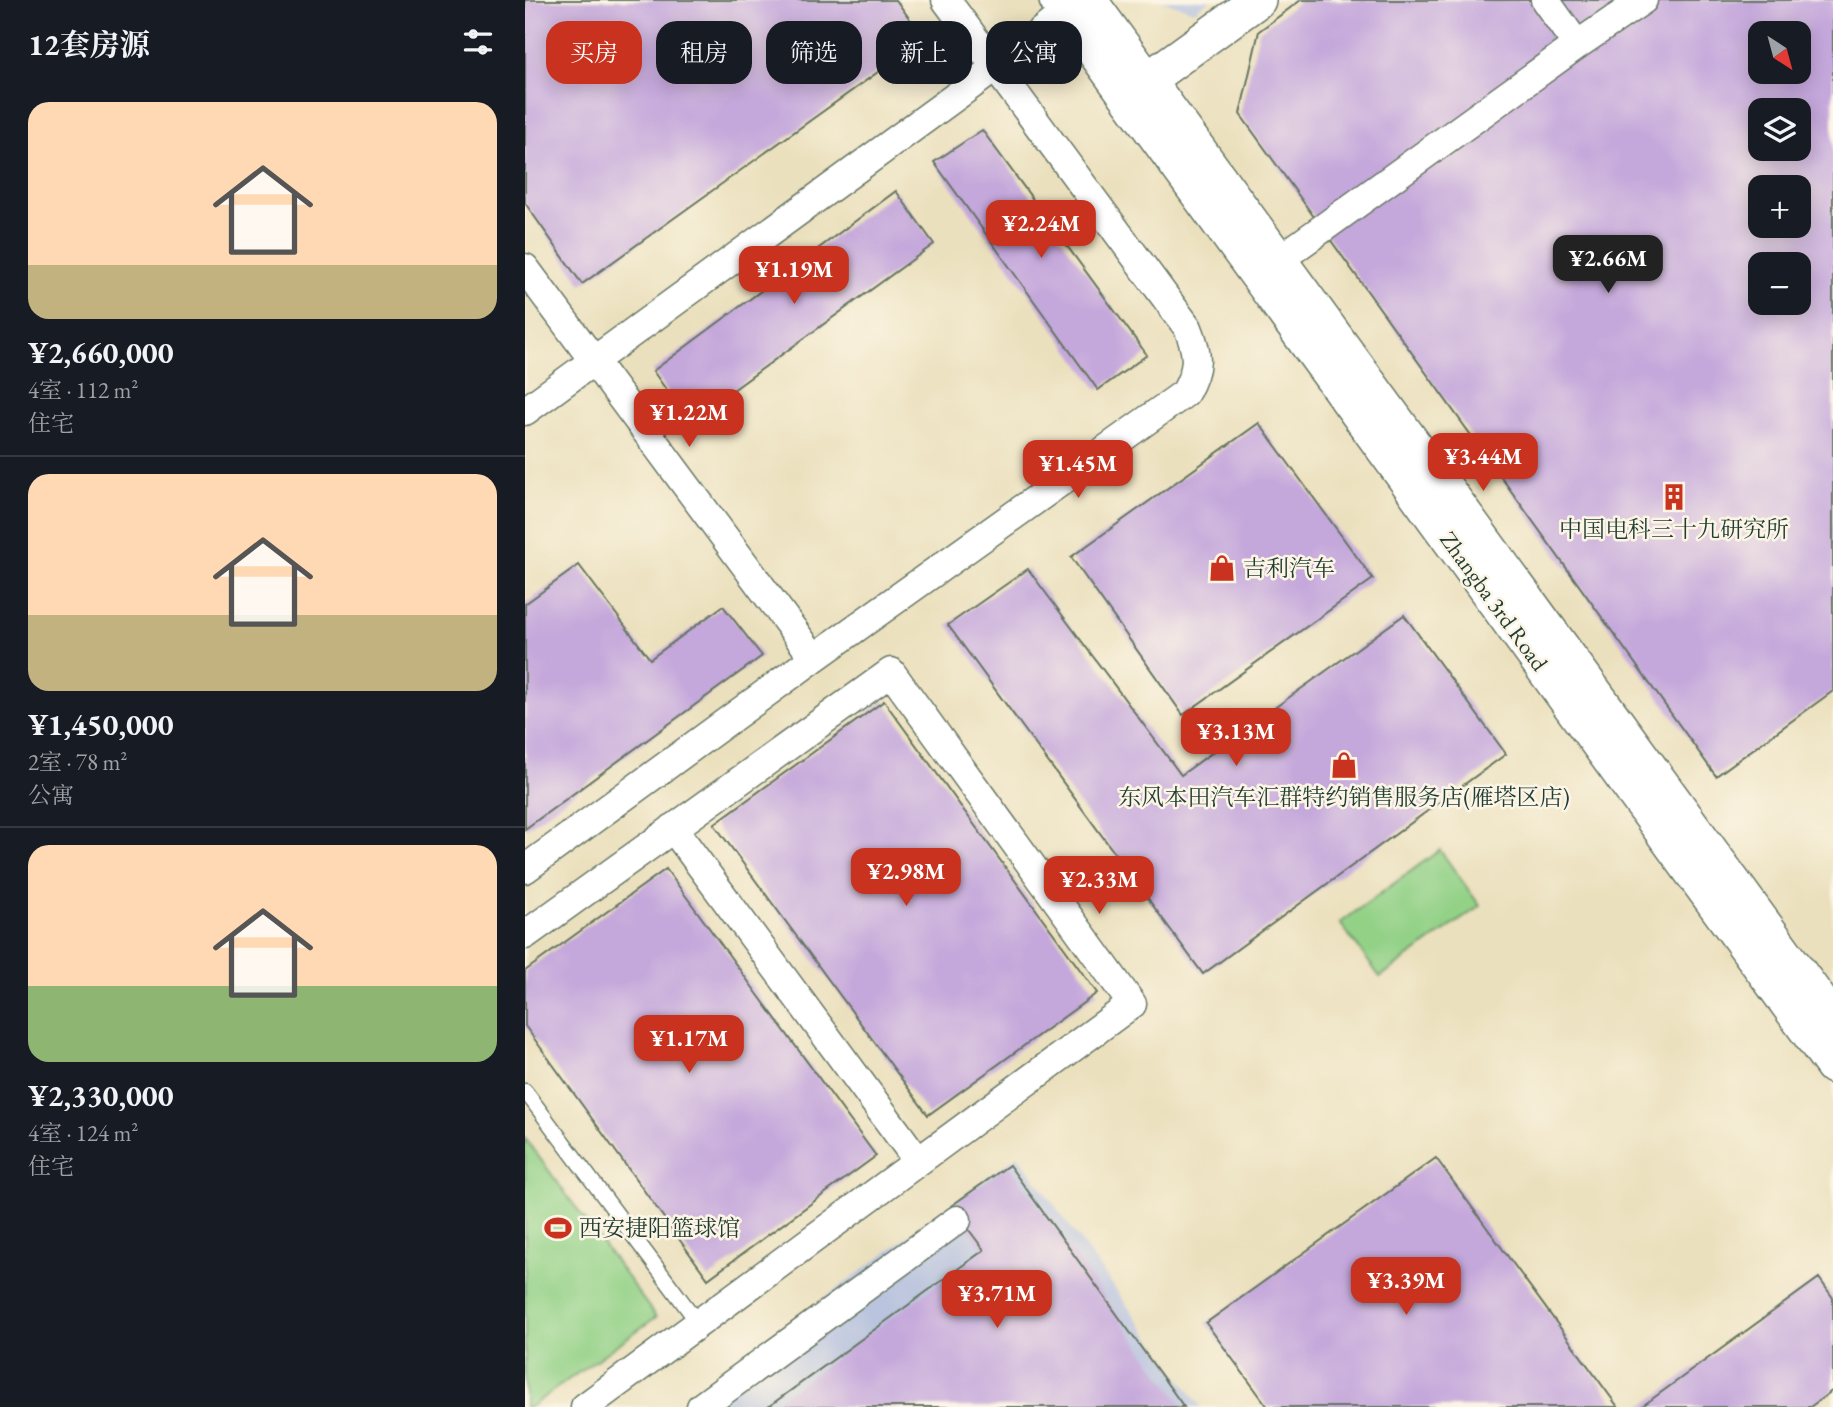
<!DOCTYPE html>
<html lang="zh">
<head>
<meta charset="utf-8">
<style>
  body { margin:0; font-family:"EB Garamond","Noto Serif SC",serif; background:#242831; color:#f1f3f6; height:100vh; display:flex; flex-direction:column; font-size:26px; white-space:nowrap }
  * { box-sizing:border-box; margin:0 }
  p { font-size:23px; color:#9ea1a6 }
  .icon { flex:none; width:38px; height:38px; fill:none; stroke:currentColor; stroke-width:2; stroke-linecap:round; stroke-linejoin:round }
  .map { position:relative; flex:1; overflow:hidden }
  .panel { display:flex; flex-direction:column; background:#171b24; width:525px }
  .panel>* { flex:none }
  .banner { position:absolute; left:21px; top:21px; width:665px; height:63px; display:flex; gap:14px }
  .needle { width:46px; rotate:144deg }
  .fabs { position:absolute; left:1223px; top:21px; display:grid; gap:14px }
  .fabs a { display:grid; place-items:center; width:63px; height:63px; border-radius:14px; background:#171b24; box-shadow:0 4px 18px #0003; font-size:35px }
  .price { position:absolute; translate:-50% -60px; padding:0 16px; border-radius:14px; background:#c8321e; color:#fff; font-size:23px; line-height:46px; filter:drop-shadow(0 2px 4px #0008) }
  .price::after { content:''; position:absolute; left:50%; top:42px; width:21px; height:16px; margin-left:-10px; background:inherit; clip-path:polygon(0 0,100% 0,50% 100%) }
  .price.current { background:#222; color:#fff }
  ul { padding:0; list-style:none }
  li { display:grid; align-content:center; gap:14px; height:371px; padding:0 28px }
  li+li { border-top:2px solid #363941 }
  li span { display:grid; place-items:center; height:217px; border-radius:21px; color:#555 }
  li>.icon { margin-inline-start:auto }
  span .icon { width:126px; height:126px; fill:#fffc; stroke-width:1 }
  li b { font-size:30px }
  h2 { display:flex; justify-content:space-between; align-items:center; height:84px; padding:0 28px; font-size:30px }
  .tag { padding:0 24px; border-radius:21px; background:#171b24; box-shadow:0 4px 18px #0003; font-size:24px; line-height:63px }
  .tag.current { background:#c8321e; color:#fff }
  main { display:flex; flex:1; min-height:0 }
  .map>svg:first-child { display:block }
  .industrial { fill:#bac4de }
  .green { fill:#93d187; stroke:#59875e; stroke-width:2 }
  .building { fill:#c4a7db; fill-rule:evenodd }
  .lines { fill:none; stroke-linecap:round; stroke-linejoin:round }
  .service-casing { stroke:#667664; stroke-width:17 }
  .minor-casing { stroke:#667664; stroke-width:31 }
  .tertiary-casing { stroke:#667664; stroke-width:38 }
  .service { stroke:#fff; stroke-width:14 }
  .minor { stroke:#fff; stroke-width:28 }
  .tertiary { stroke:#fff; stroke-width:35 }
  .labels { text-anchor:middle; stroke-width:5; stroke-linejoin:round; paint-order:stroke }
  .poi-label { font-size:23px; fill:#1f3d34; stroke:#fcf5e5 }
  .street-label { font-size:23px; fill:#1f3d34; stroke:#fcf5e5 }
</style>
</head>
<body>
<main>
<section class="panel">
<h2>12套房源<svg class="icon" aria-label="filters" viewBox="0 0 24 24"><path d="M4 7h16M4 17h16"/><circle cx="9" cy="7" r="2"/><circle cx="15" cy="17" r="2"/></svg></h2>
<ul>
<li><span style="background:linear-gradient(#ffd9b3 75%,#c2b280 0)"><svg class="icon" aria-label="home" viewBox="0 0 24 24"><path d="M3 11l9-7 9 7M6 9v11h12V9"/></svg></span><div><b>¥2,660,000</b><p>4室 · 112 m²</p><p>住宅</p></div></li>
<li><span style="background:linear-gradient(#ffd9b3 65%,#c2b280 0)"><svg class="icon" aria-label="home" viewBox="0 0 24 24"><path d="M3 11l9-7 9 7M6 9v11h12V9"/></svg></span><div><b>¥1,450,000</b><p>2室 · 78 m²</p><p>公寓</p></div></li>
<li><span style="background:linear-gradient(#ffd9b3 65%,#8fb573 0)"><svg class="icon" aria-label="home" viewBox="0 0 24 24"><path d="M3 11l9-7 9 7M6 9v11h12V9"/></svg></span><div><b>¥2,330,000</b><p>4室 · 124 m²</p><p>住宅</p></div></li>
</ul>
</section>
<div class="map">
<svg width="1308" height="1407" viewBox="0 0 1308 1407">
  <rect width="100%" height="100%" fill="#fcf5e5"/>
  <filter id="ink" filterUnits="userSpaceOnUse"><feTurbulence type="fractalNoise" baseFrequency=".0143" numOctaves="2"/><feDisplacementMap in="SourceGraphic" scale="14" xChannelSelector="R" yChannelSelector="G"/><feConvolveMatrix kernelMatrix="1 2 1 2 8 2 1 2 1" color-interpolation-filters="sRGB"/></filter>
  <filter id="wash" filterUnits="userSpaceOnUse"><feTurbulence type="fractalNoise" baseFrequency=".00686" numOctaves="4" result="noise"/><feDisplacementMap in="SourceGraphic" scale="28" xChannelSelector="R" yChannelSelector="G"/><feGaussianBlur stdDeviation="1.57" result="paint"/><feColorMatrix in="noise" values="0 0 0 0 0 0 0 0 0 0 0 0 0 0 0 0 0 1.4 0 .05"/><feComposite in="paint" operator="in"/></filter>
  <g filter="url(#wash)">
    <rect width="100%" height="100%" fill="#ebe0bd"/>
    <path class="industrial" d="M 636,0 L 685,0 L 669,11 Z
      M 493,1155 L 676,1407 L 152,1407 Z"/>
    <path class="green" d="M 915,850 L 955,906 L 855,977 L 815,923 Z
      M 0,1138 L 131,1317 L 5,1407 L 0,1407 Z"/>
    <g id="blocks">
      <path class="building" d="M 0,0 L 371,0 L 399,39 L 57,284 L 0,203 Z
        M 776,0 L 1308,0 L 1308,691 L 1191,776 L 715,114 L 734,31 ZM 1236,33 L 1274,33 L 1274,72 L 1236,72 ZM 1236,110 L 1274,110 L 1274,149 L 1236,149 ZM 1236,187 L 1274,187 L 1274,226 L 1236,226 ZM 1236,264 L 1274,264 L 1274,303 L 1236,303 Z
        M 457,130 L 622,355 L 573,390 L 409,162 Z
        M 371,191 L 409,244 L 164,422 L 128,371 Z
        M 734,423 L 848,579 L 658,715 L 546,557 Z
        M 54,565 L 125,659 L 198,606 L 237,656 L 0,829 L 0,604 Z
        M 503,569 L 656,775 L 879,615 L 981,754 L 678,974 L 423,625 Z
        M 359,701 L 572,993 L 403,1115 L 189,824 Z
        M 141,869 L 351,1156 L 183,1279 L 0,1026 L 0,971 Z
        M 911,1158 L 1093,1407 L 743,1407 L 681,1323 Z
        M 484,1165 L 659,1407 L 243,1407 L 459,1250 L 426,1206 Z
        M 1294,1278 L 1308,1298 L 1308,1390 L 1285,1407 L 1116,1407 Z"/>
    </g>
  </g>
  <g filter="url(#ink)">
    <use href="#blocks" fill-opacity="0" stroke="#667664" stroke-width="2"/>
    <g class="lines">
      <defs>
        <path id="service" d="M 0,1091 L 174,1324"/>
        <path id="minor" d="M 1020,0 L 1052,45
          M 0,268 L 289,658
          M 737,272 L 1052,45 L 1118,0
          M 0,411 L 471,67 L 556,0
          M 148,828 L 393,1161
          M 0,869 L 289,658 L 660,393 C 674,368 674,355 663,328 L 421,0
          M 0,935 L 366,672 L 607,1004 L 60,1407
          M 176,1407 L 432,1220"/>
        <path id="tertiary" d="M 532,0 L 1308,1066
          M 564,0 L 1308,1019
          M 603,94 L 733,0"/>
      </defs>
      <use href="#service" class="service-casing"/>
      <use href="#minor" class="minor-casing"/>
      <use href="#tertiary" class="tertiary-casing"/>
      <use href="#service" class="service"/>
      <use href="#minor" class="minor"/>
      <use href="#tertiary" class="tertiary"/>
    </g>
  </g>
  <defs>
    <symbol id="building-bare" viewBox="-9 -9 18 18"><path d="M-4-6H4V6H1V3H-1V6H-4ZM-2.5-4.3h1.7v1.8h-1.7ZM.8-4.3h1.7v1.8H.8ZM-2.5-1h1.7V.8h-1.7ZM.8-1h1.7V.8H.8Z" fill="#c8321e" stroke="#fcf5e5" stroke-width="2.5" paint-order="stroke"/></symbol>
    <symbol id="shop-bare" viewBox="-9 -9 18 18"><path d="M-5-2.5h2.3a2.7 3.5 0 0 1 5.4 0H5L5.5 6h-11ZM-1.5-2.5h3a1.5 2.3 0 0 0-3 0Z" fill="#c8321e" stroke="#fcf5e5" stroke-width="2.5" paint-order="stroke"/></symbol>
    <symbol id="stadium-bare" viewBox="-9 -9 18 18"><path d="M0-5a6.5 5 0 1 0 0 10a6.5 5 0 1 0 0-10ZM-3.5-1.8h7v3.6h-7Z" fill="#c8321e" stroke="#fcf5e5" stroke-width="2.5" paint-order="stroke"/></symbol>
  </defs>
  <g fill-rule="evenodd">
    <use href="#building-bare" x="1130" y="478" width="38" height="38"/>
    <use href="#shop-bare" x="678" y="549" width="38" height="38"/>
    <use href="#shop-bare" x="800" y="746" width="38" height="38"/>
    <use href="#stadium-bare" x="14" y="1209" width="38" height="38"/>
  </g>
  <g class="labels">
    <g class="poi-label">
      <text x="1149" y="537">中国电科三十九研究所</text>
      <text x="718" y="576" text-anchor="start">吉利汽车</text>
      <text x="819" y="805">东风本田汽车汇群特约销售服务店(雁塔区店)</text>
      <text x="54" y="1236" text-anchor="start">西安捷阳篮球馆</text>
    </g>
    <g class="street-label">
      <text transform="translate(969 601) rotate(54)" y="8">Zhangba 3rd Road</text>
    </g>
  </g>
</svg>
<div class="fabs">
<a><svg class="needle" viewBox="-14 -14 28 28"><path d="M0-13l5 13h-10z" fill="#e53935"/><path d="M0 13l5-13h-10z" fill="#9ea1a6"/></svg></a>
<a><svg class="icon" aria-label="layers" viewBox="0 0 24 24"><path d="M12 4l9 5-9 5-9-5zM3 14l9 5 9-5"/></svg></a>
<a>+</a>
<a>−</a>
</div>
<b class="price" style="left:516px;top:260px">¥2.24M</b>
<b class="price current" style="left:1083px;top:295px">¥2.66M</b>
<b class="price" style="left:269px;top:306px">¥1.19M</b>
<b class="price" style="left:164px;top:449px">¥1.22M</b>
<b class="price" style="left:958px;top:493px">¥3.44M</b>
<b class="price" style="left:553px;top:500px">¥1.45M</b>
<b class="price" style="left:711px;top:768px">¥3.13M</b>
<b class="price" style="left:381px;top:908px">¥2.98M</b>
<b class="price" style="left:574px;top:916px">¥2.33M</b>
<b class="price" style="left:164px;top:1075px">¥1.17M</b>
<b class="price" style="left:881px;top:1317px">¥3.39M</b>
<b class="price" style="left:472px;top:1330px">¥3.71M</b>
<div class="banner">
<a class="tag current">买房</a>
<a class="tag">租房</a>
<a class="tag">筛选</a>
<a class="tag">新上</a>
<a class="tag">公寓</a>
</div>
</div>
</main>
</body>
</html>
